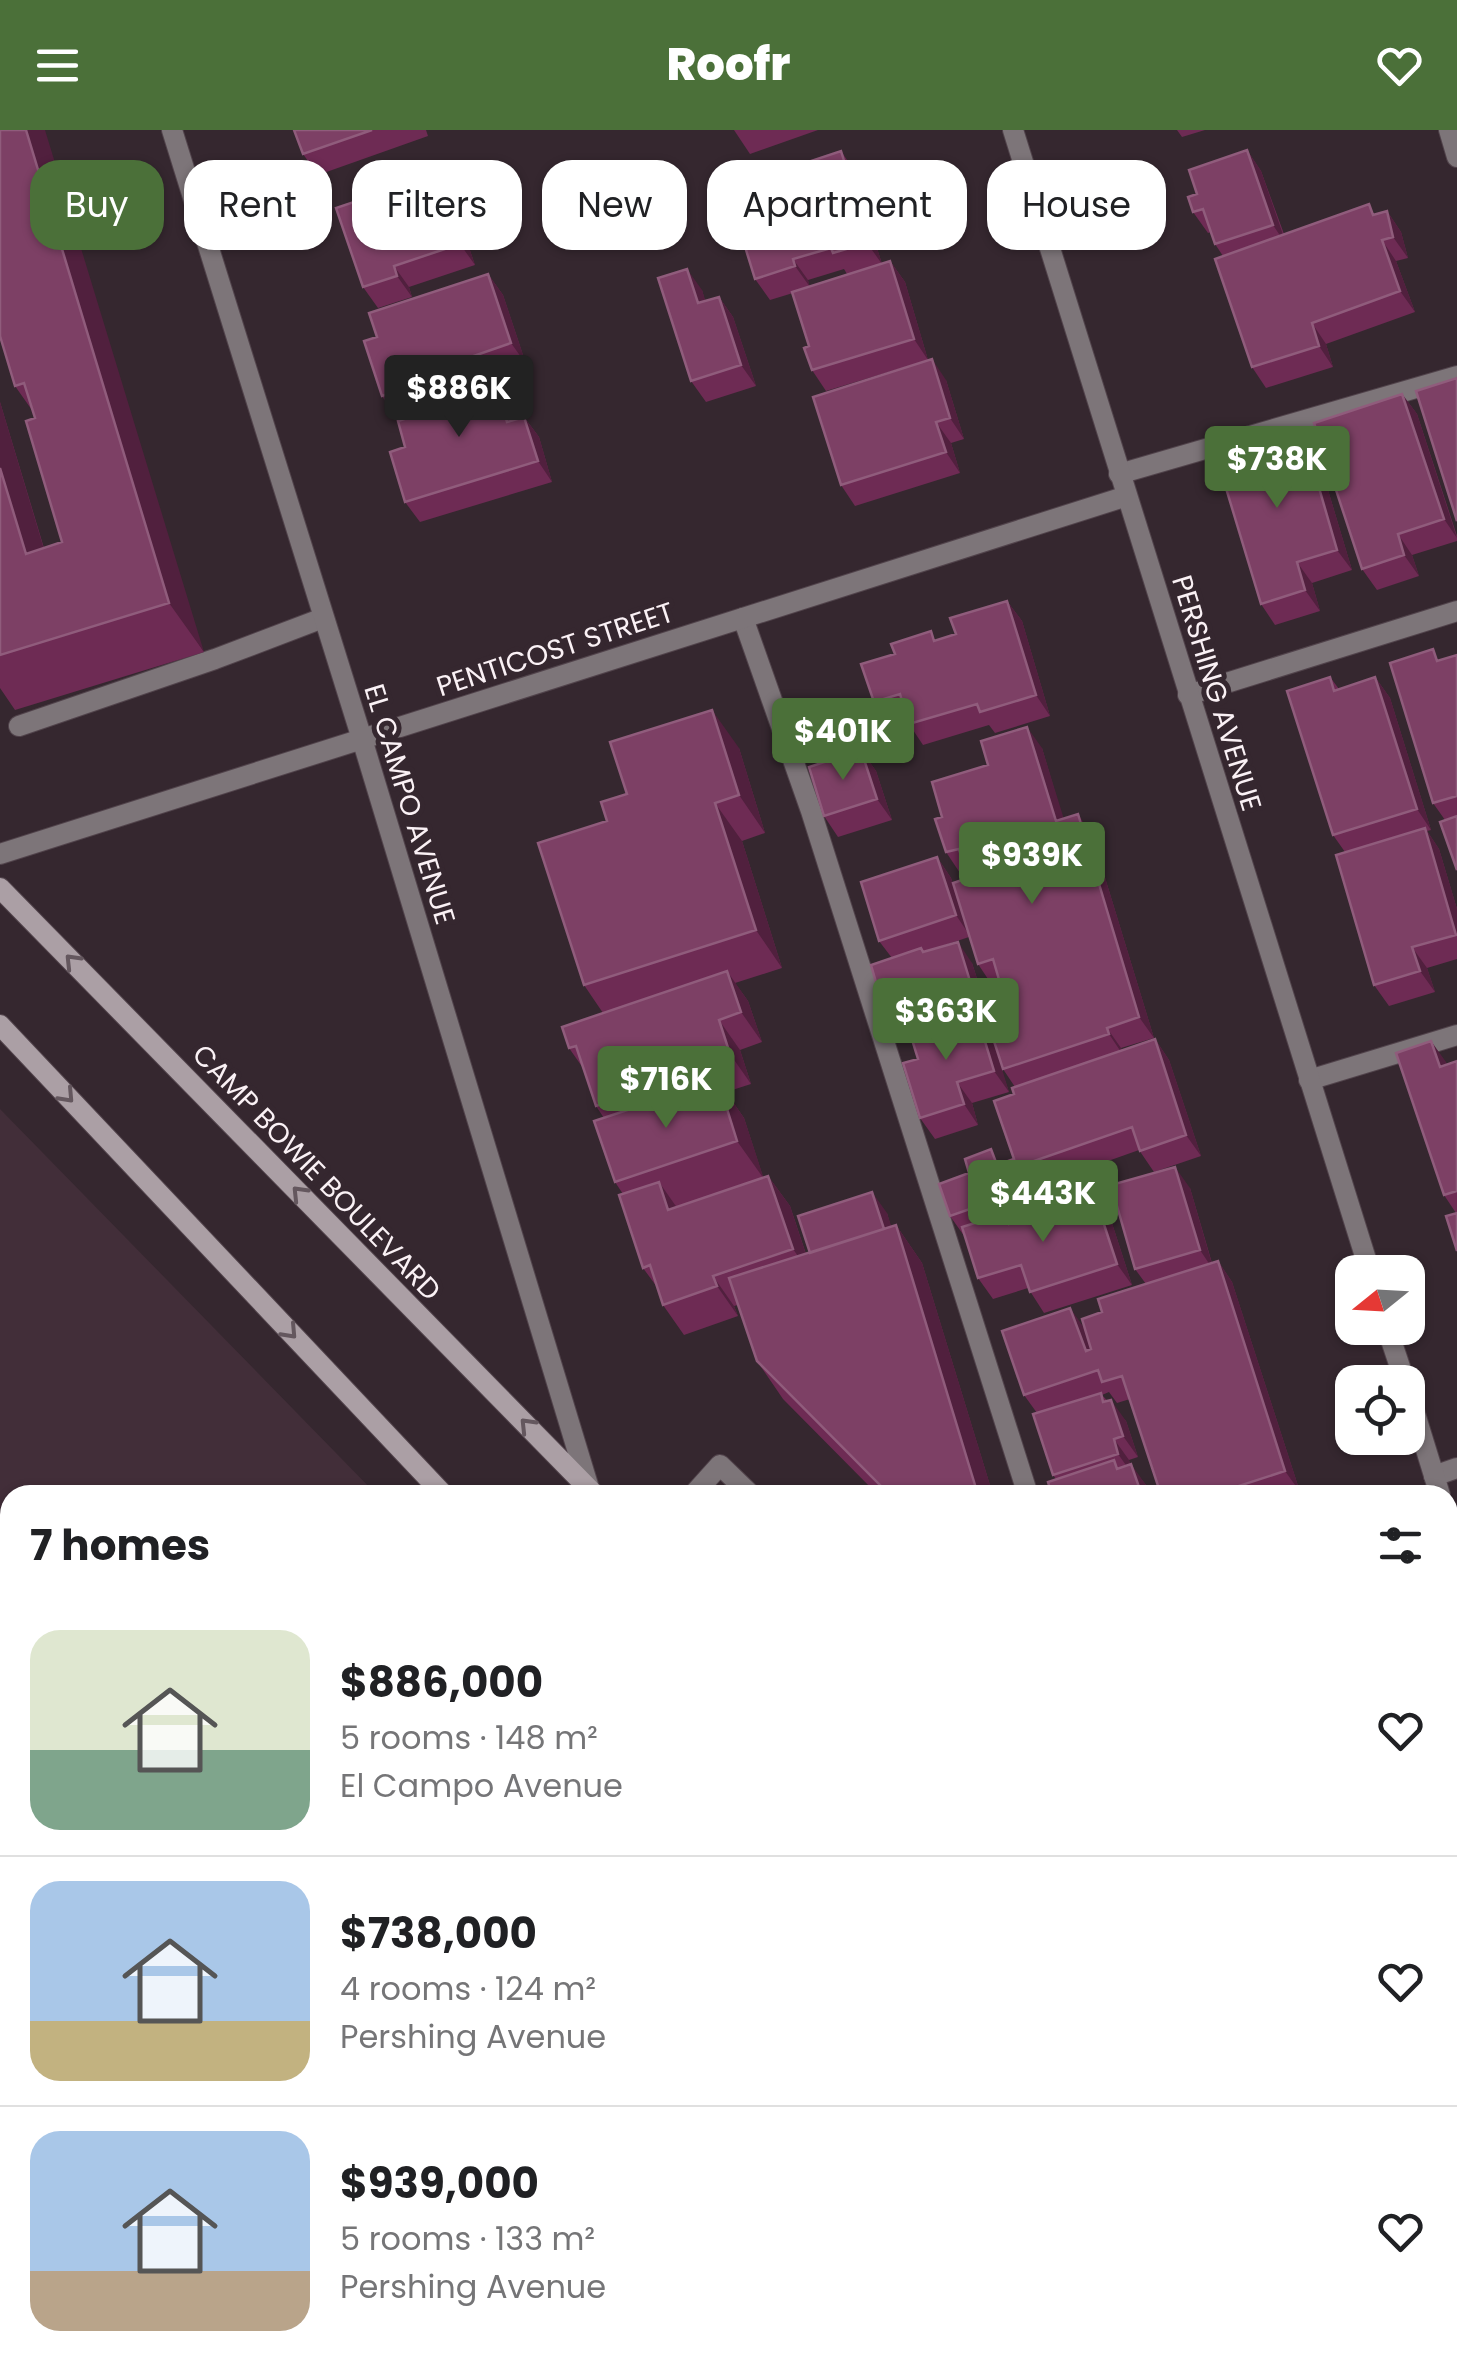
<!DOCTYPE html>
<html lang="en">
<head>
<meta charset="utf-8">
<style>
  body { margin:0; font-family:Poppins,sans-serif; background:#f2f2f2; color:#202124; height:100vh; display:flex; flex-direction:column; font-size:38px; white-space:nowrap }
  * { box-sizing:border-box; margin:0 }
  p { font-size:32px; color:#757577 }
  .icon { flex:none; width:55px; height:55px; fill:none; stroke:currentColor; stroke-width:2; stroke-linecap:round; stroke-linejoin:round }
  .map { position:relative; flex:1; overflow:hidden }
  .details { position:absolute; left:0px; top:1355px; width:1458px; height:892px; display:flex; flex-direction:column; background:#fff; border-radius:30px 30px 0 0; box-shadow:0 2px 8px #0004 }
  .details>* { flex:none }
  .banner { position:absolute; left:30px; top:30px; width:1398px; height:90px; display:flex; gap:20px }
  .needle { width:65px; rotate:252deg }
  .tools { position:absolute; left:1335px; top:1125px; display:grid; gap:20px }
  .tools a { display:grid; place-items:center; width:90px; height:90px; border-radius:20px; background:#fff; box-shadow:0 2px 8px #0004; font-size:50px }
  .price { position:absolute; translate:-50% -85px; padding:0 22px; border-radius:10px; background:#4b7039; color:#fff; font-size:32px; line-height:65px; filter:drop-shadow(0 2px 5px #0008) }
  .price::after { content:''; position:absolute; left:50%; top:60px; width:30px; height:22px; margin-left:-15px; background:inherit; clip-path:polygon(0 0,100% 0,50% 100%) }
  .price.on { background:#222; color:#fff }
  ul { padding:0; list-style:none }
  li { display:flex; align-items:center; gap:30px; height:250px; padding:0 30px }
  li+li { border-top:2px solid #e0e0e0 }
  li span { display:grid; place-items:center; flex:none; width:280px; height:200px; border-radius:30px; color:#555 }
  li>.icon { margin-inline-start:auto }
  span .icon { width:120px; height:120px; fill:#fffc; stroke-width:1 }
  li b { font-size:42px }
  h2 { display:flex; justify-content:space-between; align-items:center; height:120px; padding:0 30px; font-size:42px }
  .chip { padding:0 35px; border-radius:30px; background:#fff; box-shadow:0 2px 8px #0004; font-size:35px; line-height:90px }
  .chip.on { background:#4b7039; color:#fff }
  header { display:flex; justify-content:space-between; align-items:center; height:130px; padding:0 30px; background:#4b7039; color:#fff; font-size:45px; font-weight:800 }
  .map>svg:first-child { display:block }
  .built { fill:#422e39 }
  .lines { fill:none; stroke-linecap:round; stroke-linejoin:round }
  .lane-casing { stroke:#51434b; stroke-width:22 }
  .street-casing { stroke:#51434b; stroke-width:22 }
  .secondary-casing { stroke:#51434b; stroke-width:22 }
  .lane { stroke:#7d7579; stroke-width:20 }
  .street { stroke:#7d7579; stroke-width:20 }
  .secondary { stroke:#ab9fa5; stroke-width:20 }
  .wall { fill:#6e2b54; fill-rule:evenodd }
  .shaded-wall { fill:#51203e }
  .building { fill:#7d4065; stroke:#905c7c; stroke-width:2.5; fill-rule:evenodd }
  .oneway { stroke:#64575e }
  .labels { text-anchor:middle; stroke-width:10; stroke-linejoin:round; paint-order:stroke }
  .street-label { font-size:28px; fill:#faf1f5; stroke:#35272f }
</style>
</head>
<body>
<header><svg class="icon" aria-label="menu" viewBox="0 0 24 24"><path d="M4 6h16M4 12h16M4 18h16"/></svg>Roofr<svg class="icon" aria-label="heart" viewBox="0 0 24 24"><path d="M12 20l-8-8c-3-5 5-10 8-4 3-6 11-1 8 4z"/></svg></header>
<div class="map">
<svg width="1457" height="2247" viewBox="0 0 1457 2247">
  <rect width="100%" height="100%" fill="#35272f"/>
  <path class="built" d="M 0,979 L 377,1365 L 10,1365 L 10,2029 L 0,1997 Z
    M 76,2238 L 807,2238 L 776,2247 L 79,2247 Z"/>
  <g class="lines">
    <defs>
      <path id="lane" d="M 1449,0 L 1457,27
        M 1119,344 L 1457,246
        M 743,488 L 811,681 L 1028,1365
        M 1188,565 L 1457,481
        M 19,596 L 215,529 L 323,488
        M 1309,950 L 1457,905
        M 1434,1346 L 1457,1338
        M 693,1365 L 720,1335 L 751,1365
        M 0,1749 L 10,1747
        M 1448,1778 L 1457,1775
        M 1448,2027 L 1457,2038
        M 0,2095 L 10,2091
        M 241,2238 L 244,2247
        M 391,2238 L 394,2247
        M 1156,2238 L 1159,2247"/>
      <path id="street" d="M 172,0 L 362,609 L 591,1365
        M 1013,0 L 1370,1142
        M 0,724 L 1127,366
        M 1387,1198 L 1405,1252
        M 1408,1261 L 1440,1365
        M 1448,1388 L 1457,1419
        M 1448,1645 L 1457,1642
        M 0,2161 L 10,2193
        M 24,2238 L 27,2247
        M 866,2238 L 869,2247"/>
      <path id="secondary" d="M 0,758 L 595,1365
        M 0,895 L 444,1365
        M 1448,2232 L 1457,2242
        M 1280,2238 L 1289,2247"/>
    </defs>
    <use href="#lane" class="lane-casing"/>
    <use href="#street" class="street-casing"/>
    <use href="#secondary" class="secondary-casing"/>
    <use href="#lane" class="lane"/>
    <use href="#street" class="street"/>
    <use href="#secondary" class="secondary"/>
  </g>
  <path class="wall" d="M 294,0 L 426,0 L 428,6 L 318,45 L 303,24 Z
    M 734,0 L 818,0 L 750,24 Z
    M 1177,0 L 1205,0 L 1182,7 Z
    M 1247,20 L 1261,41 L 1284,104 L 1387,81 L 1401,102 L 1408,128 L 1396,131 L 1415,182 L 1326,214 L 1333,237 L 1266,258 L 1252,237 L 1223,126 L 1215,114 L 1211,102 L 1208,103 L 1193,82 L 1197,64 Z
    M 841,21 L 849,33 L 868,53 L 881,96 L 871,99 L 882,134 L 890,131 L 905,152 L 928,230 L 826,261 L 812,240 L 809,216 L 793,163 L 770,170 L 755,149 L 813,38 ZM 844,139 L 847,144 L 809,156 L 808,150 Z
    M 437,44 L 451,65 L 475,135 L 409,157 L 412,167 L 378,178 L 363,157 Z
    M 488,144 L 503,165 L 526,234 L 481,249 L 491,264 L 513,283 L 515,290 L 524,287 L 539,307 L 552,352 L 420,392 L 405,372 L 405,317 L 439,278 L 438,274 L 396,287 L 382,266 L 377,207 Z
    M 702,160 L 705,171 L 719,167 L 733,187 L 756,256 L 706,272 L 691,251 Z
    M 0,206 L 204,522 L 15,580 L 0,558 L 0,272 L 44,418 L 62,412 L 35,288 L 34,283 L 15,256 Z
    M 946,250 L 964,309 L 951,313 L 960,343 L 855,376 L 841,355 Z
    M 1402,264 L 1417,284 L 1457,406 L 1457,411 L 1412,425 L 1419,446 L 1377,460 L 1362,439 Z
    M 1302,299 L 1316,320 L 1352,440 L 1312,453 L 1320,481 L 1275,495 L 1261,474 Z
    M 1007,471 L 1022,491 L 1050,586 L 995,603 L 989,595 L 923,615 L 909,594 L 907,587 L 888,593 L 874,572 L 937,510 L 956,504 Z
    M 1457,525 L 1457,740 L 1445,690 L 1433,673 L 1440,530 Z
    M 1330,547 L 1339,559 L 1375,547 L 1390,568 L 1431,700 L 1427,701 L 1439,719 L 1457,779 L 1457,829 L 1427,838 L 1435,862 L 1389,876 L 1374,855 L 1345,722 L 1333,705 Z
    M 739,618 L 765,703 L 742,711 L 782,838 L 735,853 L 748,871 L 762,912 L 740,920 L 751,954 L 726,962 L 744,988 L 763,1047 L 768,1046 L 790,1076 L 806,1124 L 887,1083 L 891,1097 L 896,1095 L 922,1133 L 993,1365 L 878,1365 L 783,1269 L 757,1231 L 738,1175 L 734,1176 L 738,1186 L 684,1205 L 663,1175 L 657,1157 L 643,1138 L 623,1064 L 615,1052 L 604,988 L 596,976 L 583,938 L 569,918 L 603,883 L 584,855 L 607,691 L 627,664 Z
    M 1042,618 L 1063,689 L 1092,705 L 1154,908 L 1121,918 L 1122,920 L 1155,909 L 1169,930 L 1201,1026 L 1154,1042 L 1139,1020 L 1049,1052 L 1057,1075 L 1011,1091 L 1012,1093 L 1095,1067 L 1110,1087 L 1132,1155 L 1044,1183 L 1028,1158 L 993,1169 L 978,1148 L 965,1107 L 950,1086 L 1001,1033 L 1014,1029 L 1014,964 L 1015,957 L 1003,939 L 989,896 L 987,897 L 1009,962 L 972,973 L 978,995 L 935,1009 L 920,988 L 918,929 L 911,908 L 902,911 L 887,890 L 892,828 L 879,811 L 937,727 L 951,748 L 956,763 L 968,748 L 966,742 L 960,743 L 946,722 L 942,687 ZM 969,807 L 978,834 L 992,855 L 1000,853 L 1002,860 L 983,867 L 972,833 L 924,822 Z
    M 861,620 L 876,641 L 892,690 L 838,707 L 824,686 Z
    M 1431,911 L 1447,935 L 1457,931 L 1457,1121 L 1456,1083 L 1444,1065 Z
    M 1190,1058 L 1212,1133 L 1218,1131 L 1232,1152 L 1300,1362 L 1291,1365 L 1161,1365 L 1130,1269 L 1117,1273 L 1109,1262 L 1102,1265 L 1126,1291 L 1138,1327 L 1129,1330 L 1130,1335 L 1146,1355 L 1149,1365 L 1052,1365 L 1056,1349 L 1053,1345 L 1037,1283 L 1024,1265 L 1085,1198 L 1102,1182 L 1146,1154 L 1135,1139 Z
    M 1448,1775 L 1457,1789 L 1457,1878 L 1448,1881 Z
    M 545,2238 L 678,2238 L 645,2247 L 551,2247 Z"/>
  <path class="shaded-wall" d="M 26,0 L 45,0 L 204,522 L 169,473 Z
    M 1247,20 L 1261,41 L 1287,116 L 1273,95 Z
    M 853,32 L 868,53 L 881,96 L 866,75 Z
    M 437,44 L 451,65 L 475,135 L 460,114 Z
    M 857,78 L 871,99 L 882,134 L 867,113 Z
    M 1387,81 L 1401,102 L 1408,128 L 1393,107 Z
    M 1382,110 L 1396,131 L 1415,182 L 1400,161 Z
    M 793,129 L 808,150 L 810,157 L 795,136 Z
    M 890,131 L 905,152 L 928,230 L 914,209 Z
    M 394,136 L 409,157 L 412,167 L 397,146 Z
    M 687,139 L 702,160 L 713,194 L 698,173 Z
    M 488,144 L 503,165 L 526,234 L 511,213 Z
    M 719,167 L 733,187 L 756,256 L 741,235 Z
    M 1312,193 L 1326,214 L 1333,237 L 1319,216 Z
    M 932,229 L 946,250 L 964,309 L 950,288 Z
    M 476,241 L 490,262 L 498,287 L 484,266 Z
    M 498,262 L 513,283 L 522,313 L 507,292 Z
    M 1402,264 L 1417,284 L 1457,408 L 1444,389 Z
    M 0,272 L 60,473 L 26,424 L 0,338 Z
    M 524,287 L 539,307 L 552,352 L 538,331 Z
    M 936,292 L 951,313 L 960,343 L 946,322 Z
    M 1302,299 L 1316,320 L 1352,440 L 1337,420 Z
    M 1398,404 L 1412,425 L 1419,446 L 1404,425 Z
    M 1297,432 L 1312,453 L 1320,481 L 1305,460 Z
    M 1007,471 L 1022,491 L 1050,586 L 1036,565 Z
    M 1375,547 L 1390,568 L 1431,700 L 1417,679 Z
    M 712,580 L 739,618 L 765,703 L 739,665 Z
    M 1027,597 L 1042,618 L 1071,712 L 1056,691 Z
    M 861,620 L 876,641 L 892,690 L 877,669 Z
    M 715,673 L 742,711 L 782,838 L 756,800 Z
    M 1078,684 L 1092,705 L 1154,908 L 1139,887 Z
    M 1425,698 L 1439,719 L 1457,779 L 1457,806 Z
    M 937,727 L 951,748 L 970,806 L 956,785 Z
    M 958,812 L 972,833 L 992,895 L 977,874 Z
    M 1412,817 L 1427,838 L 1435,862 L 1420,841 Z
    M 727,841 L 748,871 L 762,912 L 741,882 Z
    M 976,882 L 991,903 L 1009,962 L 994,941 Z
    M 719,890 L 740,920 L 751,954 L 730,924 Z
    M 1107,898 L 1121,918 L 1123,925 L 1109,904 Z
    M 1155,909 L 1169,930 L 1201,1026 L 1186,1005 Z
    M 1431,911 L 1446,932 L 1454,958 L 1440,937 Z
    M 718,950 L 744,988 L 764,1049 L 737,1011 Z
    M 957,952 L 972,973 L 978,995 L 964,974 Z
    M 634,956 L 655,986 L 658,993 L 637,963 Z
    M 1034,1031 L 1049,1052 L 1057,1075 L 1042,1054 Z
    M 1175,1037 L 1190,1058 L 1214,1141 L 1200,1120 Z
    M 768,1046 L 790,1076 L 814,1149 L 793,1119 Z
    M 659,1052 L 680,1082 L 668,1080 Z
    M 872,1062 L 887,1083 L 900,1124 L 886,1103 Z
    M 1095,1067 L 1110,1087 L 1132,1155 L 1117,1134 Z
    M 896,1095 L 922,1133 L 993,1365 L 978,1365 Z
    M 1218,1131 L 1232,1152 L 1300,1362 L 1285,1341 Z
    M 713,1146 L 734,1176 L 738,1186 L 717,1156 Z
    M 1070,1178 L 1085,1199 L 1100,1242 L 1086,1221 Z
    M 1111,1270 L 1126,1291 L 1138,1327 L 1123,1306 Z
    M 1114,1309 L 1129,1330 L 1133,1345 L 1118,1324 Z
    M 1131,1334 L 1146,1355 L 1149,1365 L 1144,1365 L 1139,1357 Z
    M 1448,1775 L 1457,1789 L 1457,1811 L 1448,1781 Z
    M 1068,2238 L 1082,2238 L 1085,2247 L 1071,2247 Z"/>
  <path class="building" d="M 0,0 L 26,0 L 169,473 L 0,525 L 0,338 L 26,424 L 62,412 L 26,291 L 35,288 L 24,253 L 15,256 L 0,206 Z
    M 294,0 L 372,0 L 303,24 Z
    M 1247,20 L 1273,95 L 1215,114 L 1203,79 L 1193,82 L 1188,67 L 1197,64 L 1189,40 Z
    M 841,21 L 845,34 L 853,32 L 866,75 L 857,78 L 867,113 L 833,123 L 831,118 L 793,129 L 795,136 L 755,149 L 726,55 L 765,43 L 767,52 L 813,38 L 811,31 Z
    M 437,44 L 460,114 L 394,136 L 397,146 L 363,157 L 336,78 Z
    M 1369,74 L 1373,85 L 1387,81 L 1393,107 L 1382,110 L 1400,161 L 1312,193 L 1319,216 L 1252,237 L 1215,129 Z
    M 890,131 L 914,209 L 812,240 L 804,218 L 809,216 L 792,162 Z
    M 687,139 L 698,173 L 719,167 L 741,235 L 691,251 L 658,148 Z
    M 488,144 L 511,213 L 439,238 L 442,247 L 382,266 L 364,211 L 377,207 L 369,183 Z
    M 932,229 L 950,288 L 936,292 L 946,322 L 841,355 L 813,267 Z
    M 476,241 L 484,266 L 498,262 L 507,292 L 524,287 L 538,331 L 405,372 L 390,322 L 405,317 L 398,291 L 439,278 L 432,254 Z
    M 1457,248 L 1457,391 L 1416,261 Z
    M 1402,264 L 1444,389 L 1398,404 L 1404,425 L 1362,439 L 1314,293 Z
    M 1302,299 L 1337,420 L 1297,432 L 1305,460 L 1261,474 L 1216,325 Z
    M 1007,471 L 1036,565 L 980,582 L 977,574 L 909,594 L 900,564 L 874,572 L 861,534 L 895,524 L 891,514 L 931,501 L 934,511 L 956,504 L 950,488 Z
    M 1433,519 L 1437,531 L 1457,525 L 1457,666 L 1433,673 L 1390,533 Z
    M 1330,547 L 1334,561 L 1375,547 L 1417,679 L 1333,705 L 1287,561 Z
    M 712,580 L 739,665 L 715,673 L 756,800 L 584,855 L 538,713 L 607,691 L 601,672 L 627,664 L 610,612 Z
    M 1027,597 L 1056,691 L 1078,684 L 1139,887 L 1107,898 L 1109,904 L 1003,939 L 980,868 L 1002,860 L 993,829 L 978,834 L 953,753 L 968,748 L 959,719 L 946,722 L 935,689 L 942,687 L 932,652 L 988,635 L 981,611 ZM 1023,699 L 1023,701 L 976,715 L 976,713 Z
    M 861,620 L 877,669 L 824,686 L 809,637 Z
    M 1457,686 L 1457,740 L 1440,692 Z
    M 1425,698 L 1456,805 L 1412,817 L 1420,841 L 1374,855 L 1336,725 Z
    M 937,727 L 956,785 L 879,811 L 861,752 Z
    M 958,812 L 977,874 L 911,895 L 908,884 L 887,890 L 871,835 L 921,818 L 923,822 Z
    M 727,841 L 741,882 L 719,890 L 730,924 L 634,956 L 637,963 L 596,976 L 576,916 L 569,918 L 562,897 Z
    M 976,882 L 994,941 L 957,952 L 964,974 L 920,988 L 903,933 L 918,929 L 910,903 Z
    M 1155,909 L 1186,1005 L 1140,1021 L 1132,997 L 1034,1031 L 1042,1054 L 950,1086 L 939,1054 L 969,1043 L 965,1029 L 991,1019 L 997,1035 L 1014,1029 L 994,971 L 1014,964 L 1012,958 Z
    M 1431,911 L 1440,937 L 1457,931 L 1457,1061 L 1444,1065 L 1396,923 Z
    M 718,950 L 737,1011 L 615,1052 L 594,991 Z
    M 1175,1037 L 1200,1120 L 1135,1139 L 1111,1055 Z
    M 768,1046 L 793,1119 L 713,1146 L 717,1156 L 663,1175 L 650,1135 L 643,1138 L 619,1065 L 659,1052 L 668,1080 Z
    M 872,1062 L 884,1099 L 810,1123 L 798,1086 Z
    M 1095,1067 L 1117,1134 L 1030,1162 L 1021,1135 L 978,1148 L 962,1097 L 1006,1083 L 1009,1094 Z
    M 1457,1083 L 1457,1121 L 1446,1086 Z
    M 896,1095 L 978,1365 L 886,1365 L 885,1360 L 757,1231 L 729,1148 Z
    M 1218,1131 L 1285,1341 L 1211,1365 L 1161,1365 L 1122,1246 L 1102,1252 L 1098,1240 L 1024,1265 L 1002,1201 L 1070,1178 L 1086,1221 L 1091,1219 L 1082,1189 L 1102,1182 L 1098,1169 Z
    M 1101,1263 L 1103,1272 L 1111,1270 L 1123,1306 L 1114,1309 L 1118,1324 L 1053,1345 L 1033,1284 Z
    M 1114,1330 L 1117,1339 L 1131,1334 L 1139,1357 L 1123,1362 L 1124,1365 L 1052,1365 L 1048,1352 Z
    M 1448,1781 L 1457,1811 L 1457,1853 L 1448,1856 Z
    M 933,2238 L 1068,2238 L 1071,2247 L 936,2247 Z"/>
  <defs><path id="oneway-chevron" d="M-2-3.5L2.5 0L-2 3.5" fill="none" stroke-width="1.6" stroke-linecap="round" stroke-linejoin="round" transform="scale(2.5)"/></defs>
  <g class="oneway">
    <use href="#oneway-chevron" transform="translate(72 831) rotate(-134)"/>
    <use href="#oneway-chevron" transform="translate(67 966) rotate(47)"/>
    <use href="#oneway-chevron" transform="translate(299 1063) rotate(-134)"/>
    <use href="#oneway-chevron" transform="translate(290 1202) rotate(47)"/>
    <use href="#oneway-chevron" transform="translate(527 1295) rotate(-134)"/>
  </g>
  <g class="labels">
    <g class="street-label">
      <text transform="translate(555 519) rotate(-18)" y="10">PENTICOST STREET</text>
      <text transform="translate(1217 563) rotate(73)" y="10">PERSHING AVENUE</text>
      <text transform="translate(410 674) rotate(73)" y="10">EL CAMPO AVENUE</text>
      <text transform="translate(317 1042) rotate(46)" y="10">CAMP BOWIE BOULEVARD</text>
    </g>
  </g>
</svg>
<div class="tools">
<a><svg class="needle" viewBox="-14 -14 28 28"><path d="M0-13l5 13h-10z" fill="#e53935"/><path d="M0 13l5-13h-10z" fill="#757577"/></svg></a>
<a><svg class="icon" aria-label="locate" viewBox="0 0 24 24"><circle cx="12" cy="12" r="6"/><path d="M12 2v4M12 18v4M2 12h4M18 12h4"/></svg></a>
</div>
<b class="price on" style="left:459px;top:310px">$886K</b>
<b class="price" style="left:1277px;top:381px">$738K</b>
<b class="price" style="left:843px;top:653px">$401K</b>
<b class="price" style="left:1032px;top:777px">$939K</b>
<b class="price" style="left:946px;top:933px">$363K</b>
<b class="price" style="left:666px;top:1001px">$716K</b>
<b class="price" style="left:1043px;top:1115px">$443K</b>
<div class="banner">
<a class="chip on">Buy</a>
<a class="chip">Rent</a>
<a class="chip">Filters</a>
<a class="chip">New</a>
<a class="chip">Apartment</a>
<a class="chip">House</a>
</div>
<section class="details">
<h2>7 homes<svg class="icon" aria-label="filters" viewBox="0 0 24 24"><path d="M4 7h16M4 17h16"/><circle cx="9" cy="7" r="2"/><circle cx="15" cy="17" r="2"/></svg></h2>
<ul>
<li><span style="background:linear-gradient(#dfe7d0 60%,#7fa58c 0)"><svg class="icon" aria-label="home" viewBox="0 0 24 24"><path d="M3 11l9-7 9 7M6 9v11h12V9"/></svg></span><div><b>$886,000</b><p>5 rooms · 148 m²</p><p>El Campo Avenue</p></div><svg class="icon" aria-label="heart" viewBox="0 0 24 24"><path d="M12 20l-8-8c-3-5 5-10 8-4 3-6 11-1 8 4z"/></svg></li>
<li><span style="background:linear-gradient(#a9c7e8 70%,#c2b280 0)"><svg class="icon" aria-label="home" viewBox="0 0 24 24"><path d="M3 11l9-7 9 7M6 9v11h12V9"/></svg></span><div><b>$738,000</b><p>4 rooms · 124 m²</p><p>Pershing Avenue</p></div><svg class="icon" aria-label="heart" viewBox="0 0 24 24"><path d="M12 20l-8-8c-3-5 5-10 8-4 3-6 11-1 8 4z"/></svg></li>
<li><span style="background:linear-gradient(#a9c7e8 70%,#b9a48a 0)"><svg class="icon" aria-label="home" viewBox="0 0 24 24"><path d="M3 11l9-7 9 7M6 9v11h12V9"/></svg></span><div><b>$939,000</b><p>5 rooms · 133 m²</p><p>Pershing Avenue</p></div><svg class="icon" aria-label="heart" viewBox="0 0 24 24"><path d="M12 20l-8-8c-3-5 5-10 8-4 3-6 11-1 8 4z"/></svg></li>
</ul>
</section>
</div>
</body>
</html>
